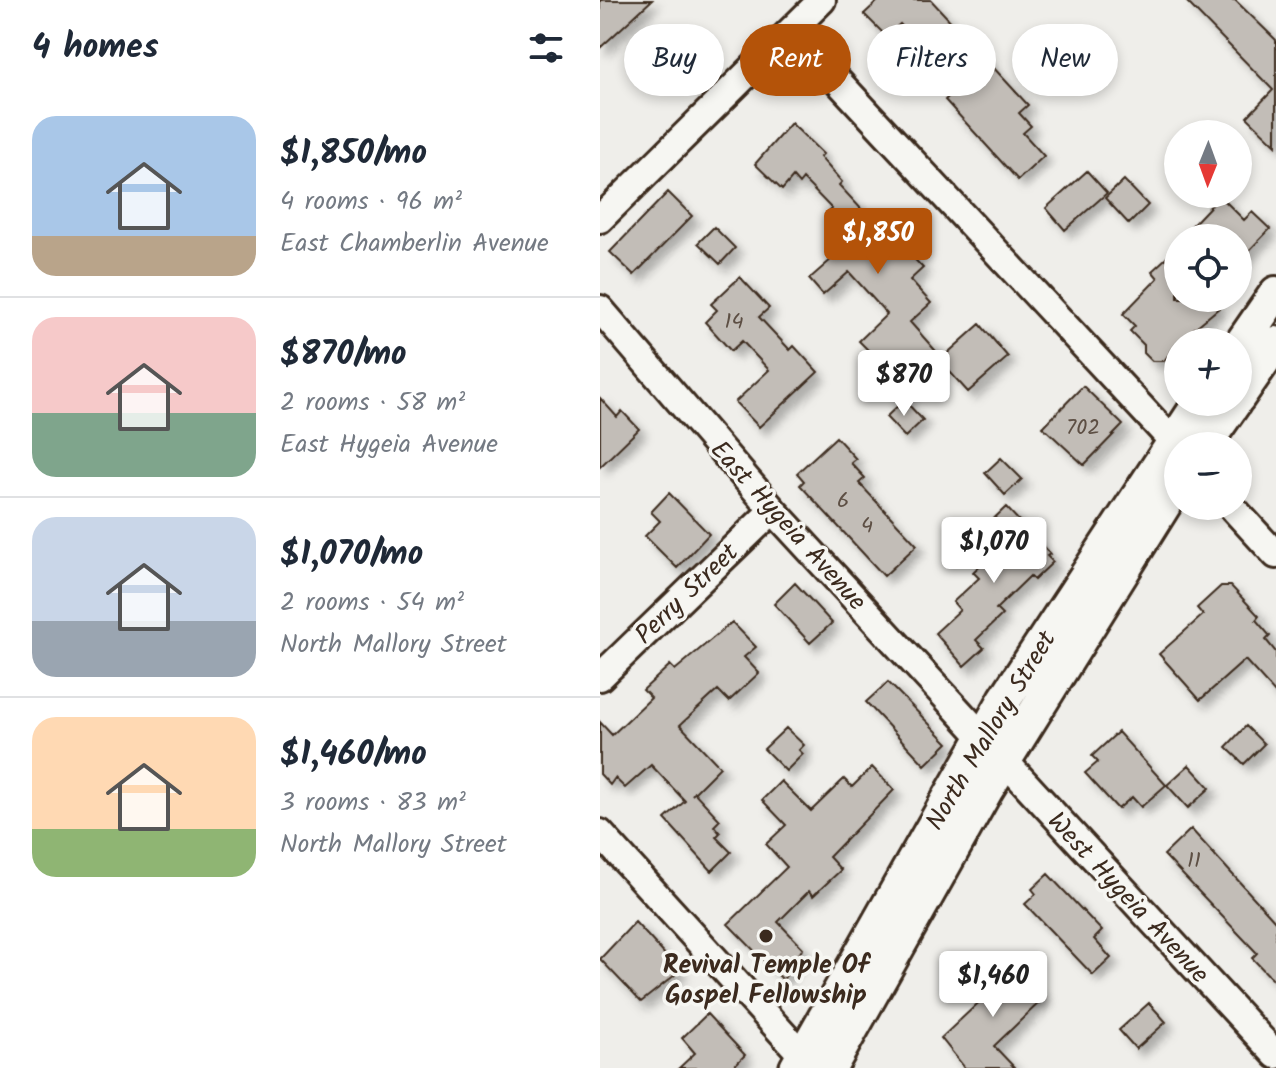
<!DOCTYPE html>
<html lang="en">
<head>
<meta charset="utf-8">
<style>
  body { margin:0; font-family:Kalam,sans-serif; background:#f2f2f3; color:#1f2937; height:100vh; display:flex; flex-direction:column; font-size:30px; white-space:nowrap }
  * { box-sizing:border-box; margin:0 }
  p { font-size:26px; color:#747a83 }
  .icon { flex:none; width:44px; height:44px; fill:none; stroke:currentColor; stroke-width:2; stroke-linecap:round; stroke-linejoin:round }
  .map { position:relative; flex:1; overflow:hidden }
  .details { display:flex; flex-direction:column; background:#fff; width:600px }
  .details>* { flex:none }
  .guide { position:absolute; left:24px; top:24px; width:532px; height:72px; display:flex; gap:16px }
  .needle { width:52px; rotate:181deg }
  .tools { position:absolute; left:564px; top:120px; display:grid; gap:16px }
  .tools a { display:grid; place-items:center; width:88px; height:88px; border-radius:50%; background:#fff; box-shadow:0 4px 12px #0003; font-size:40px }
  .price { position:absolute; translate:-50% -68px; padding:0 18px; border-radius:8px; background:#fff; color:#222; font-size:26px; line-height:52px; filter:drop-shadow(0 2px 4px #0008) }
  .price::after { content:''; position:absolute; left:50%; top:48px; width:24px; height:18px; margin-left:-12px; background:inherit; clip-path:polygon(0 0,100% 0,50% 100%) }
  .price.on { background:#b45309; color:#fff }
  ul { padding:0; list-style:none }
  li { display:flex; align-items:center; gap:24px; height:200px; padding:0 32px }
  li+li { border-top:2px solid #e0e1e3 }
  li span { display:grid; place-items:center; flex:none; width:224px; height:160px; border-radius:24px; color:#555 }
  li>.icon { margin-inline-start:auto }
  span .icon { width:96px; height:96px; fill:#fffc; stroke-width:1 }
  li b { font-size:34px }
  h2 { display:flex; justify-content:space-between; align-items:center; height:96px; padding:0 32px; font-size:34px }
  .tag { padding:0 28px; border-radius:36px; background:#fff; box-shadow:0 4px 12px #0003; font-size:28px; line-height:72px }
  .tag.on { background:#b45309; color:#fff }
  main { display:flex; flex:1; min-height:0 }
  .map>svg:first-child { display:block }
  .building { fill:#c2bdb7; stroke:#3b2a1e; stroke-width:2; filter:url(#shadow) }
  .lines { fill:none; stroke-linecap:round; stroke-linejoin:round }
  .minor-casing { stroke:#3b2a1e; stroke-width:32 }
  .major-casing { stroke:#3b2a1e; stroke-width:38 }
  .minor { stroke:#f6f6f2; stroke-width:26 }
  .major { stroke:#f6f6f2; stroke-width:32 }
  .poi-dot { fill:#3b2a1e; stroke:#f6f6f2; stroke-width:3 }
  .labels { text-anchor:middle; stroke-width:7; stroke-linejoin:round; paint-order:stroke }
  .number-label { font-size:22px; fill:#5d4f44 }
  .street-label { font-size:26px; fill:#3b2a1e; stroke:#f6f6f2 }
  .poi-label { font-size:26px; font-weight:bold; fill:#3b2a1e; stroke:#f6f6f2 }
</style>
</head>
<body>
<main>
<section class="details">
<h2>4 homes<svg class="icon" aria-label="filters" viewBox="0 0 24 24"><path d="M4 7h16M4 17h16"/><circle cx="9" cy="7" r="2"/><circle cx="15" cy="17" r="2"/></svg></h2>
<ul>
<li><span style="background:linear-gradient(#a9c7e8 75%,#b9a48a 0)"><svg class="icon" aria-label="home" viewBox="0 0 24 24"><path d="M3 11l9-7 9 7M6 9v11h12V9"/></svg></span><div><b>$1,850/mo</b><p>4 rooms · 96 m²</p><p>East Chamberlin Avenue</p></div></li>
<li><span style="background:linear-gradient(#f6c9c9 60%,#7fa58c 0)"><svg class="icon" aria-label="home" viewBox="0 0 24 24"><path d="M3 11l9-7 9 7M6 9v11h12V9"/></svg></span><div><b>$870/mo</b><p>2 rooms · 58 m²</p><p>East Hygeia Avenue</p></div></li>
<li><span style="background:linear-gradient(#c9d6e8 65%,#9aa5b1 0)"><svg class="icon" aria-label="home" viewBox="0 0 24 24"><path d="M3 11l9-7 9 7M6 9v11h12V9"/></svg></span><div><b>$1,070/mo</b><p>2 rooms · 54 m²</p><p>North Mallory Street</p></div></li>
<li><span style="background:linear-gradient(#ffd9b3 70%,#8fb573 0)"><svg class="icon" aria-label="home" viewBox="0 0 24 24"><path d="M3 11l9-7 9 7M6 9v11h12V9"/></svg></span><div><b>$1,460/mo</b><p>3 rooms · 83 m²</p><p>North Mallory Street</p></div></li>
</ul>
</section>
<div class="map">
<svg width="676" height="1068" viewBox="0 0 676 1068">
  <defs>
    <filter id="shadow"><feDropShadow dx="7" dy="7" stdDeviation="4" flood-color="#0004"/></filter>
  </defs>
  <rect width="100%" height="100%" fill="#efeeea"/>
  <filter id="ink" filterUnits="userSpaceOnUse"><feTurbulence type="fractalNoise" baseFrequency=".0125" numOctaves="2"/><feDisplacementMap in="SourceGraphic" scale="16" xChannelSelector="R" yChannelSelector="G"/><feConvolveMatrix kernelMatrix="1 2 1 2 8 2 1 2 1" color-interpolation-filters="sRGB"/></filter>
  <g filter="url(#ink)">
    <path class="building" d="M 0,0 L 52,0 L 0,48 Z
      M 279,0 L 331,0 L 428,105 L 419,113 L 431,126 L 423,133 L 444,156 L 418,180 L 345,100 L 358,87 L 300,24 L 286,36 L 264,14 Z
      M 585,0 L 635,0 L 676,40 L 676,145 L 647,117 L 673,90 Z
      M 191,123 L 223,154 L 220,157 L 242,182 L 239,185 L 300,251 L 304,248 L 323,268 L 310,280 L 331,303 L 310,322 L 342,358 L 380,324 L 408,357 L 368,392 L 340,361 L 304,395 L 265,353 L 268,350 L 259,341 L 287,314 L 249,272 L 223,295 L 209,279 L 241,251 L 230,240 L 241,229 L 227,214 L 232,209 L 203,179 L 199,184 L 193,177 L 182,190 L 155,164 Z
      M 487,171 L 507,193 L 465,230 L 446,208 Z
      M 524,180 L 548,205 L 529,224 L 505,198 Z
      M 68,192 L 92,216 L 34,275 L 10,252 Z
      M 620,196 L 644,220 L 652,212 L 670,229 L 638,262 L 638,238 L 580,238 Z
      M 114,227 L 135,248 L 120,264 L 98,243 Z
      M 578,247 L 578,298 L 609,298 L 619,308 L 578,342 L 564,361 L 552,361 L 544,353 L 544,345 L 530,331 L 535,326 L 523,314 L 558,278 L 552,271 Z
      M 140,277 L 169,308 L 159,317 L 190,350 L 194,346 L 218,372 L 159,427 L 135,402 L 169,370 L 142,341 L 131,351 L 105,322 L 117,310 L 111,304 Z
      M 483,386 L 523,425 L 484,465 L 443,427 Z
      M 0,398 L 17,417 L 22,411 L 39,429 L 0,467 Z
      M 304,400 L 323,420 L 305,437 L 286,417 Z
      M 236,437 L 256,459 L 251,463 L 265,478 L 259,483 L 317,545 L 284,576 L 200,485 L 204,481 L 197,473 Z
      M 401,458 L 422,479 L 405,495 L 385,473 Z
      M 69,493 L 109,534 L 77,568 L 45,536 L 60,521 L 51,512 Z
      M 406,507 L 450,554 L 447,556 L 453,562 L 434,580 L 430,576 L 396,609 L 402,615 L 376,640 L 384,648 L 364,666 L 335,633 L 360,610 L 353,602 L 379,578 L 373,572 L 397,549 L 391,543 L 395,539 L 384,528 Z
      M 195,583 L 232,623 L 210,643 L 174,604 Z
      M 621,586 L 631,586 L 659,616 L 656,620 L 670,636 L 666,640 L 676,652 L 676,694 L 645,660 L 600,700 L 559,654 L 603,615 L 597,608 Z
      M 132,622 L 156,647 L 144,657 L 159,673 L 129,701 L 118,690 L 80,725 L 120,767 L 92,795 L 94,792 L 120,820 L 114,826 L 120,833 L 116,837 L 131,852 L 112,871 L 65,819 L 85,801 L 51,765 L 25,788 L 15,778 L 10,785 L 0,774 L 0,722 L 12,735 L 51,698 L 43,690 L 70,665 L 75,670 Z
      M 288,682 L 348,743 L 325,765 L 266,702 Z
      M 646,726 L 664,744 L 644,764 L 626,747 Z
      M 186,728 L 204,745 L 199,750 L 203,754 L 186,771 L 164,749 Z
      M 518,732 L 566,785 L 541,807 L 532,797 L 518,809 L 485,773 L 498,762 L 492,756 Z
      M 589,765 L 610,788 L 588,808 L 567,785 Z
      M 272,767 L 294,790 L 229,857 L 241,870 L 213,896 L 209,891 L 178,922 L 203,948 L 183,980 L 128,924 L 187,867 L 166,844 L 186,825 L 162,800 L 181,781 L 211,811 L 244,779 L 252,787 Z
      M 591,829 L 676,922 L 676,983 L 652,958 L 657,953 L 564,855 Z
      M 448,874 L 502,931 L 494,939 L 511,958 L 493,975 L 425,904 L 436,894 L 432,889 Z
      M 35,922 L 80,971 L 41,1002 L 0,959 Z
      M 408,959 L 445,997 L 394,1046 L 415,1068 L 365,1068 L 341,1038 L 390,992 L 382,983 Z
      M 549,1003 L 566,1022 L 536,1049 L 519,1030 Z
      M 107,1014 L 145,1055 L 132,1068 L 79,1068 L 95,1053 L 82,1038 Z"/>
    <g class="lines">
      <defs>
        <path id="minor" d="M 193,33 L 578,447
          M 0,219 L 222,0
          M 0,309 L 173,510 L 676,1055
          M 631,506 L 676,555
          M 0,677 L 173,510
          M 0,833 L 214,1068"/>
        <path id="major" d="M 638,348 L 676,293
          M 638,398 L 676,343
          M 604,446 L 635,402
          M 196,1068 L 405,699 L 600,402
          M 230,1068 L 387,789 L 578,483"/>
      </defs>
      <use href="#minor" class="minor-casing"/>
      <use href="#major" class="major-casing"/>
      <use href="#minor" class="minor"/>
      <use href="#major" class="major"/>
    </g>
  </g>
  <circle class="poi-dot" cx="166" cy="936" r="8"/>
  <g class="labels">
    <g class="number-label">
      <text x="134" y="328">14</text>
      <text x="483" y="434">702</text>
      <text x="243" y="507">6</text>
      <text x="267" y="532">4</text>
      <text x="594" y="867">11</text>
    </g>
    <g class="street-label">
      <text transform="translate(189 525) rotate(48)" y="9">East Hygeia Avenue</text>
      <text transform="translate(86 593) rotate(-44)" y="9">Perry Street</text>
      <text transform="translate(390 730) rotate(-59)" y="9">North Mallory Street</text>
      <text transform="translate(529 897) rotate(47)" y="9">West Hygeia Avenue</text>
    </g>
    <g class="poi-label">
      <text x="166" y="973">Revival Temple Of<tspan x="166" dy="30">Gospel Fellowship</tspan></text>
    </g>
  </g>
</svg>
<div class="tools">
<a><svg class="needle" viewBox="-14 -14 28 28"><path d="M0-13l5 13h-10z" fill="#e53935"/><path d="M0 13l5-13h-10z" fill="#747a83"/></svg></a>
<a><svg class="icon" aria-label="locate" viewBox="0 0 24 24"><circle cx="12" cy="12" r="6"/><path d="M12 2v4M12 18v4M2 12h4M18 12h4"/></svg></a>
<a>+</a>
<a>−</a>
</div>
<b class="price on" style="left:278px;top:276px">$1,850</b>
<b class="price" style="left:304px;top:418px">$870</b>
<b class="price" style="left:394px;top:585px">$1,070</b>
<b class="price" style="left:393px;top:1019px">$1,460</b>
<div class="guide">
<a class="tag">Buy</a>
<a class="tag on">Rent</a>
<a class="tag">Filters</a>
<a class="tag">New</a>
</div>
</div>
</main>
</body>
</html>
